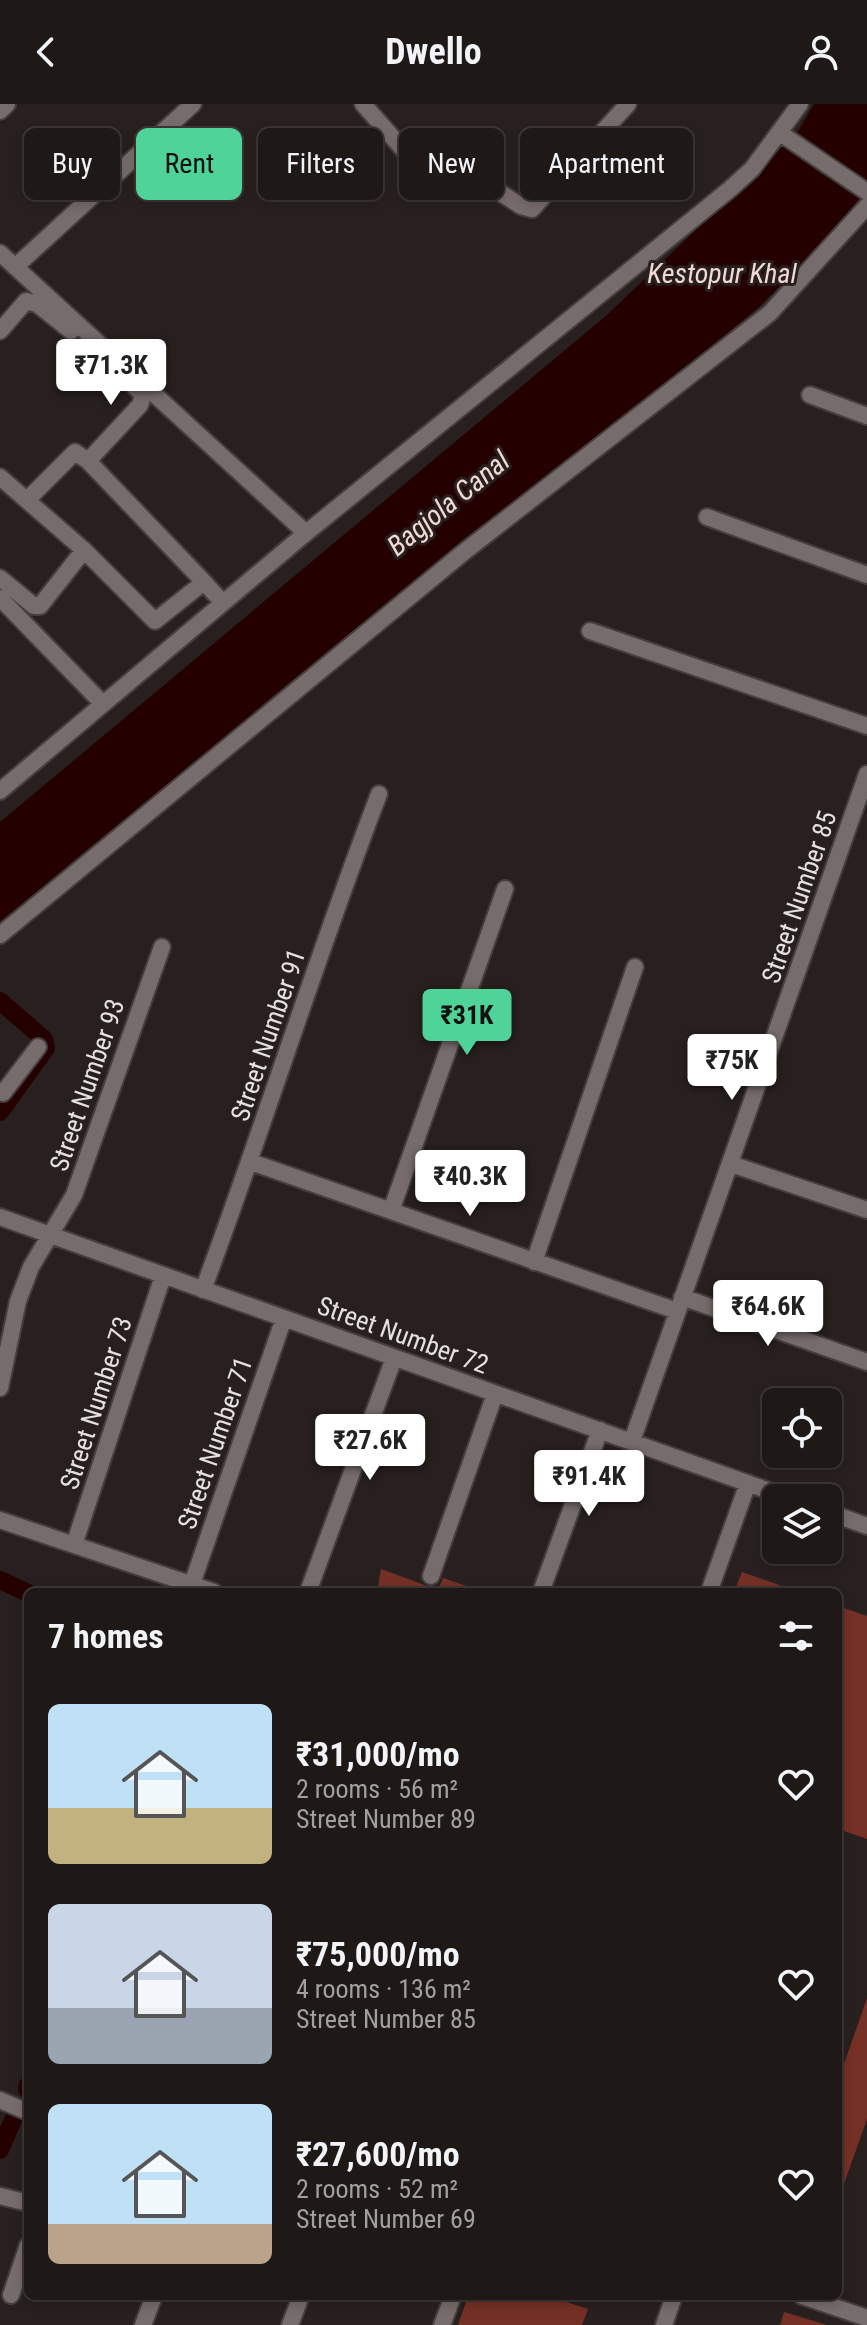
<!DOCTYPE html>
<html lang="en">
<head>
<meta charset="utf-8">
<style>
  body { margin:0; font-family:"Roboto Condensed",sans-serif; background:#2b2524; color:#f1f3f6; height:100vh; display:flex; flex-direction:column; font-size:30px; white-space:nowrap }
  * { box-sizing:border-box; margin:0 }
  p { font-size:26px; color:#a1a0a1 }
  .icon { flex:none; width:44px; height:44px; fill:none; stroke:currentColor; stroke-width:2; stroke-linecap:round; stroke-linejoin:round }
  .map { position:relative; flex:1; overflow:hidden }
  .side { position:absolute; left:24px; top:1484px; width:818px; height:712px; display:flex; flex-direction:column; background:#1e1817; border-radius:12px; box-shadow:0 4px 12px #0003,0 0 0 2px #3c3736 }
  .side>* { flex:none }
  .banner { position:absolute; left:24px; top:24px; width:820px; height:72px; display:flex; gap:16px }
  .buttons { position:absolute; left:762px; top:1284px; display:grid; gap:16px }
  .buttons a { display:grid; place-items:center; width:80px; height:80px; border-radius:12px; background:#1e1817; box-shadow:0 4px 12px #0003,0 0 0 2px #3c3736; font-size:40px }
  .price { position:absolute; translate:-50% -68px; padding:0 18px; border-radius:8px; background:#fff; color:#222; font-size:26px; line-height:52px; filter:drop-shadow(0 2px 4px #0008) }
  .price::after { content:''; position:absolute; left:50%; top:48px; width:24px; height:18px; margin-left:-12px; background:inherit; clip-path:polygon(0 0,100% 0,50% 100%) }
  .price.active { background:#50d398; color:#111 }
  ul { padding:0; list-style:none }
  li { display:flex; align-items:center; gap:24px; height:200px; padding:0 24px }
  li span { display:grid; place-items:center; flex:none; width:224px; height:160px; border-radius:12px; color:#555 }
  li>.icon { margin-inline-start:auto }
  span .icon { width:96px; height:96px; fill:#fffc; stroke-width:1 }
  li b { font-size:34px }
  h2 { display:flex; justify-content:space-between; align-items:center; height:96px; padding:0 24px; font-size:34px }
  .tag { padding:0 28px; border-radius:12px; background:#1e1817; box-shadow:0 4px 12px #0003,0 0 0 2px #3c3736; font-size:28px; line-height:72px }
  .tag.active { background:#50d398; color:#111 }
  header { display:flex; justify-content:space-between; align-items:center; height:104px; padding:0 24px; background:#1e1817; font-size:36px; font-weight:700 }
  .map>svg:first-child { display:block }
  .green { fill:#753025 }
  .water { fill:#250000 }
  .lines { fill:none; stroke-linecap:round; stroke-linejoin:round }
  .canal { stroke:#250000; stroke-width:18 }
  .minor-casing { stroke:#443e3d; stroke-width:20 }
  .minor { stroke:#766c6b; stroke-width:16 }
  .labels { text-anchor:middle; stroke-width:6; stroke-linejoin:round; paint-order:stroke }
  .street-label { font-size:26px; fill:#e6e1e0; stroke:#28201f }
  .water-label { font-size:28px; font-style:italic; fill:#f2d9d4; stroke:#28201f }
</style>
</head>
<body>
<header><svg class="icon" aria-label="back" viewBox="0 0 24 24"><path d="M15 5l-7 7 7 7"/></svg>Dwello<svg class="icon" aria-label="person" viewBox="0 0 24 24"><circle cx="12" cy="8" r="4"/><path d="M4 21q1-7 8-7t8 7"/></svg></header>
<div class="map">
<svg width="867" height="2221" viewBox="0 0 867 2221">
  <rect width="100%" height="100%" fill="#28201f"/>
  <path class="green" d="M 381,1465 L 438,1486 L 443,1474 L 484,1488 L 377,1488 Z
    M 742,1468 L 799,1488 L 734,1488 Z
    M 838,1502 L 867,1512 L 867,1735 L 838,1725 Z
    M 867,1894 L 867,2015 L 838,2097 L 838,1977 Z
    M 468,2192 L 548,2192 L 588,2205 L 582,2221 L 458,2221 Z
    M 784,2208 L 827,2221 L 780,2221 Z"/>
  <path class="water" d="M 814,0 L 867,0 L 867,88 L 857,105 L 758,204 L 0,830 L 0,718 L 607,211 L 797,29 Z"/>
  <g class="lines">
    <path class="canal" d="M 0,897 L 44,935 L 46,944 L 0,1008
      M 0,1476 L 28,1489
      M 27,1985 L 28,1981
      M 0,2046 L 16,2009"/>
    <defs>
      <path id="minor" d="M 363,0 L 440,87 L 479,75 L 521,102 L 532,105 L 628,0
        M 0,7 L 7,0
        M 780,29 L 867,88
        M 0,149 L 306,429
        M 15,163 L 193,0
        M 0,227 L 26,197 L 37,200 L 71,227
        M 810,291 L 867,312
        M 88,357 L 204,478
        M 0,373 L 84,446 L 155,517 L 204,478 L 223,499
        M 27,396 L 75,348 L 88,357 L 140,301 L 143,291 L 131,279
        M 707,413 L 867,471
        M 0,474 L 34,502 L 40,502 L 84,446
        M 0,494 L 103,600
        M 590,527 L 867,622
        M 0,687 L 306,429 L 730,85 L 752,65 L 800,0
        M 0,831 L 464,448 L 770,209 L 867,102
        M 3,989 L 38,943
        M 251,1058 L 677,1207
        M 731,1060 L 867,1106
        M 391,1107 L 505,785
        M 0,1113 L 789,1394
        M 534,1158 L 635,863
        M 203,1186 C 264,1022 316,854 379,690
        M 682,1193 L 867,1258
        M 0,1284 L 18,1197 L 31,1163 L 74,1091 L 162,843
        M 632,1337 L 867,670
        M 828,1408 L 867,1422
        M 0,1416 L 214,1488
        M 74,1441 L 163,1172
        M 431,1472 L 495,1290
        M 192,1480 L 284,1214
        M 308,1488 L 394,1254
        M 541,1488 L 600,1326
        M 709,1488 L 748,1379
        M 0,1996 L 28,2008
        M 0,2092 L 28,2099
        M 11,2191 L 28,2141
        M 802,2192 L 867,2214
        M 143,2221 L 154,2192
        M 290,2221 L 301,2192
        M 442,2221 L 453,2192
        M 664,2221 L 674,2192"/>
    </defs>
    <use href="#minor" class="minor-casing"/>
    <use href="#minor" class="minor"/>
  </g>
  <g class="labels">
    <g class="street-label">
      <text transform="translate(799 793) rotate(-71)" y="9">Street Number 85</text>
      <text transform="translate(268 931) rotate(-71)" y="9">Street Number 91</text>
      <text transform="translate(87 981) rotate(-71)" y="9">Street Number 93</text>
      <text transform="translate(403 1231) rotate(20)" y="9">Street Number 72</text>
      <text transform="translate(96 1299) rotate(-72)" y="9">Street Number 73</text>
      <text transform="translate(215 1339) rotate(-71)" y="9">Street Number 71</text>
    </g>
    <g class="water-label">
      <text x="722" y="179">Kestopur Khal</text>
      <text transform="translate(448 399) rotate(-39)" y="10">Bagjola Canal</text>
    </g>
  </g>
</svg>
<div class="buttons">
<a><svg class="icon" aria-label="locate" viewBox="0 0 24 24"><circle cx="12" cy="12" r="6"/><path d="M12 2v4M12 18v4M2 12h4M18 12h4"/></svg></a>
<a><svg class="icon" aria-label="layers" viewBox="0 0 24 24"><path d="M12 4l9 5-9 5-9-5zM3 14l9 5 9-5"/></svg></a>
</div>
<b class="price" style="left:111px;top:303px">₹71.3K</b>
<b class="price active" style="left:467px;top:953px">₹31K</b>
<b class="price" style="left:732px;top:998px">₹75K</b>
<b class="price" style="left:470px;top:1114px">₹40.3K</b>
<b class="price" style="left:768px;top:1244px">₹64.6K</b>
<b class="price" style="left:370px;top:1378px">₹27.6K</b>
<b class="price" style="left:589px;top:1414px">₹91.4K</b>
<div class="banner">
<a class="tag">Buy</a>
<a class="tag active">Rent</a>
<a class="tag">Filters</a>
<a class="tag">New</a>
<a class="tag">Apartment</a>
</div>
<section class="side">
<h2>7 homes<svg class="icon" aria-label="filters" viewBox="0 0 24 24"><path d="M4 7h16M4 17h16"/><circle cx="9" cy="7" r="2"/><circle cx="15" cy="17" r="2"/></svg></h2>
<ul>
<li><span style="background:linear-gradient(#bfe0f5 65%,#c2b280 0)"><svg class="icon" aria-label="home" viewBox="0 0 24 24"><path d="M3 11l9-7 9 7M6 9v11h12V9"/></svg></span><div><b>₹31,000/mo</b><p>2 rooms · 56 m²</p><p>Street Number 89</p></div><svg class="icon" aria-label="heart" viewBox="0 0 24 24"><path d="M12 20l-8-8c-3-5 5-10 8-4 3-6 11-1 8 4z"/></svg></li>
<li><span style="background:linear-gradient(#c9d6e8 65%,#9aa5b1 0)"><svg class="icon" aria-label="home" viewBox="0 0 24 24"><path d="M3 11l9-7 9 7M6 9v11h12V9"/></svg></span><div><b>₹75,000/mo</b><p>4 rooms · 136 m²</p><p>Street Number 85</p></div><svg class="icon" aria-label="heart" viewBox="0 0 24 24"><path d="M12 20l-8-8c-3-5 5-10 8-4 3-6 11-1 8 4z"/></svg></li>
<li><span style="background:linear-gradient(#bfe0f5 75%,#b9a48a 0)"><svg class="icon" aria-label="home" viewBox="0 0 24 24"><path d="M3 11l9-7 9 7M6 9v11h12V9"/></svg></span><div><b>₹27,600/mo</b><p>2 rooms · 52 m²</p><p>Street Number 69</p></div><svg class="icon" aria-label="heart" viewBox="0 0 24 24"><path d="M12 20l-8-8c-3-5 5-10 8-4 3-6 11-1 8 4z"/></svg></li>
</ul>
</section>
</div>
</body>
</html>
